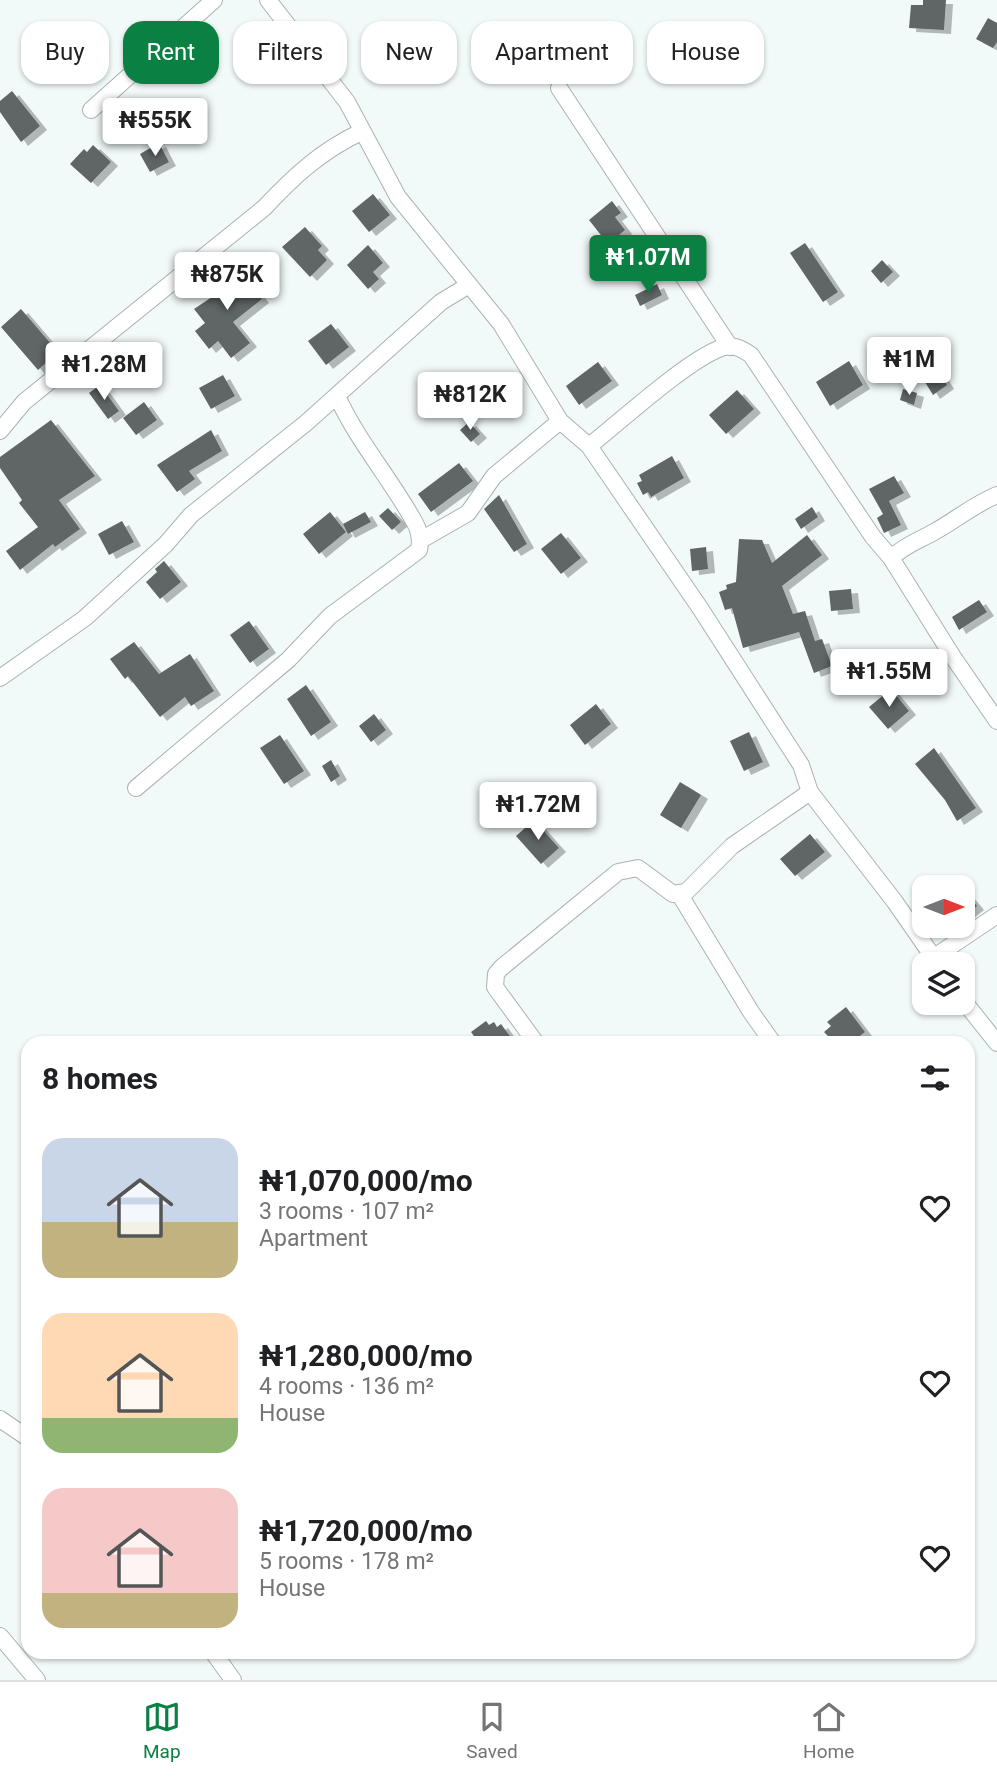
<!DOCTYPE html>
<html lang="en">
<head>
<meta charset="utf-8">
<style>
  body { margin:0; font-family:Roboto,sans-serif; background:#f2f2f2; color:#202124; height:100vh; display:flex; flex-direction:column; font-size:26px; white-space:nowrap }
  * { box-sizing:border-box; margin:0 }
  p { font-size:23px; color:#757577 }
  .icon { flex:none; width:38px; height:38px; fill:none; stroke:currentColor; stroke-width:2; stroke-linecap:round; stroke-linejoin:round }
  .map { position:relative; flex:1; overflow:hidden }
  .details { position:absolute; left:21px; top:1036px; width:954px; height:623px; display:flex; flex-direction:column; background:#fff; border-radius:21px; box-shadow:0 2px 5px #0004 }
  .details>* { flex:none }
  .guide { position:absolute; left:21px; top:21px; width:956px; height:63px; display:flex; gap:14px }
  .needle { width:46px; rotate:90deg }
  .buttons { position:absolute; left:912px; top:875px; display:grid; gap:14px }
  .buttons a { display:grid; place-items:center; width:63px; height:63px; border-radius:14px; background:#fff; box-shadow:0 2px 5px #0004; font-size:35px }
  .price { position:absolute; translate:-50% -60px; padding:0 16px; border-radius:7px; background:#fff; color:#222; font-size:23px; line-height:46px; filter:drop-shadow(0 2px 4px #0008) }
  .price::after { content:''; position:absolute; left:50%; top:42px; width:21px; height:16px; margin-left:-10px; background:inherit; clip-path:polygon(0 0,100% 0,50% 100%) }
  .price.active { background:#0b8043; color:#fff }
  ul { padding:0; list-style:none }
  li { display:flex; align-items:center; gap:21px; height:175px; padding:0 21px }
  li span { display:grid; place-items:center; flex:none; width:196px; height:140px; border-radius:21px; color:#555 }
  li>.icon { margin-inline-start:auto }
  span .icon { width:84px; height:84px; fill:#fffc; stroke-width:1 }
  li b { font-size:30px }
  h2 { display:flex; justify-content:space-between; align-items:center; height:84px; padding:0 21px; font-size:30px }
  .chip { padding:0 24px; border-radius:21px; background:#fff; box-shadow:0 2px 5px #0004; font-size:24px; line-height:63px }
  .chip.active { background:#0b8043; color:#fff }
  .dock { display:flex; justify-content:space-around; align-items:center; height:98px; border-top:2px solid #e0e0e0; background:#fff; font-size:19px; color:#757577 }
  .dock a { display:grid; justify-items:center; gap:4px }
  .dock .active { color:#0b8043 }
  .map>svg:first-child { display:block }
  .building { fill:#5e6665; filter:url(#shadow) }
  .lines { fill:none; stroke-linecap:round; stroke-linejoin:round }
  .minor-casing { stroke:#aab2b1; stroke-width:18 }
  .minor { stroke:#fff; stroke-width:16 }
</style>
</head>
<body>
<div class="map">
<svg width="997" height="1680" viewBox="0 0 997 1680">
  <defs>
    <filter id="shadow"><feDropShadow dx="7" dy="4" stdDeviation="0" flood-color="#0004"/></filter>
  </defs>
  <rect width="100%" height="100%" fill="#f2faf9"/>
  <path class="building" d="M 923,0 L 946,0 L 944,30 L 909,28 L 911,5 L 923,5 Z
    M 988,18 L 997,23 L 997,42 L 993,48 L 976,39 Z
    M 47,29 L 63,48 L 54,56 L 38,36 Z
    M 12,91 L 40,126 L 21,142 L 0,112 L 0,101 Z
    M 159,143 L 169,162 L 150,172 L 140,154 Z
    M 93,145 L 111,162 L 91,183 L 70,164 L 84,149 L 87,152 Z
    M 373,194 L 390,215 L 369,232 L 352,211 Z
    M 612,201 L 621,213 L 615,217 L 625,230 L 608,244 L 589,220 Z
    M 305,227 L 322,246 L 318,250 L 327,260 L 310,277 L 282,247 Z
    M 805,243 L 838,292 L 823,302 L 790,253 Z
    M 368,245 L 383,263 L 373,272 L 379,279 L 368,289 L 347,265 Z
    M 882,260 L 893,272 L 881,283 L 871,271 Z
    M 235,264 L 262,299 L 233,322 L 250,343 L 231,358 L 218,341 L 209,349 L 195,331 L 205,323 L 194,309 L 224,289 L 216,279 Z
    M 657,284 L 662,295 L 640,306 L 635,295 Z
    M 21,309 L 58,352 L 38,370 L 1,327 Z
    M 331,324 L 349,347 L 326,365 L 308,341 Z
    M 849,361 L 863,385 L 830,406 L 816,382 Z
    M 598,362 L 612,381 L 579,405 L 566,386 Z
    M 939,372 L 947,385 L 933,395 L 925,382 Z
    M 223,375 L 235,396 L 211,409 L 199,388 Z
    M 100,385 L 119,411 L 108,419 L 89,393 Z
    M 903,389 L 917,393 L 914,405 L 900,400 Z
    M 737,390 L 754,409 L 726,434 L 709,415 Z
    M 144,402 L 157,420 L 136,435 L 123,418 Z
    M 51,420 L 95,476 L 59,500 L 80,529 L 55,547 L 53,544 L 20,570 L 6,551 L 38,527 L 19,503 L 22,500 L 0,468 L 0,457 Z
    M 469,422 L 480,434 L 471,442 L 460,430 Z
    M 211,430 L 222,451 L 189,471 L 195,479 L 177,492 L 157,465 Z
    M 672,456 L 684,478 L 651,497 L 648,492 L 643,495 L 637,483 L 642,481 L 639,475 Z
    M 459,463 L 473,481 L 431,512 L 418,494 Z
    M 894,476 L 904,493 L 889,501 L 901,525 L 884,533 L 877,518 L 883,514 L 869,489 Z
    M 499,495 L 527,544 L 514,552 L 484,509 Z
    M 812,507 L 818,517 L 801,529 L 795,519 Z
    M 388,508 L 401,522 L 392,530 L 379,516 Z
    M 330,512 L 346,532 L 319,554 L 303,534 Z
    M 365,512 L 371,522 L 348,534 L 343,524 Z
    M 122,521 L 134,542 L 109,555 L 98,534 Z
    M 561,533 L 581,558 L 561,574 L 541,549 Z
    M 807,535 L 822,555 L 782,586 L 793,614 L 805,611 L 815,641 L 822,639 L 832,666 L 814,673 L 799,632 L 743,648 L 732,608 L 725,610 L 719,592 L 727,589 L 726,585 L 736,582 L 739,539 L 762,540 L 772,563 Z
    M 706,547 L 708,569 L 692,571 L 690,549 Z
    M 164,561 L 181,582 L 160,599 L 146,582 L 157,572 L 155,569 Z
    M 851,589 L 853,609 L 831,611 L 829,591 Z
    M 979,600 L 987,612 L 959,630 L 952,617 Z
    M 249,621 L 269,649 L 250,663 L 230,635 Z
    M 134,642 L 159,674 L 190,654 L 214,691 L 191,706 L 185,697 L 160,717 L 128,676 L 125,679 L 110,659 Z
    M 306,685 L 331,722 L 311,736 L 287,699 Z
    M 891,689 L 909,711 L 888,729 L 869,707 Z
    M 596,704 L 611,724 L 585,745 L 570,725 Z
    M 374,714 L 386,730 L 371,742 L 359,726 Z
    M 749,732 L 763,762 L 744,771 L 730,741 Z
    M 280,735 L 304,771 L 284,784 L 260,748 Z
    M 934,748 L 976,808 L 957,821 L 945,800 L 915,764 Z
    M 331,760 L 340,776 L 331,782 L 322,766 Z
    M 680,782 L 701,795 L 681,828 L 660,815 Z
    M 534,820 L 559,848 L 541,864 L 516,836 Z
    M 810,834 L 825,852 L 795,876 L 780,859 Z
    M 962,888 L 977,906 L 962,918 Z
    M 846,1007 L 865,1032 L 851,1043 L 835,1043 L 824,1032 L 831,1026 L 827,1022 Z
    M 486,1021 L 489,1025 L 494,1022 L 497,1027 L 501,1024 L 515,1043 L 479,1043 L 471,1032 Z"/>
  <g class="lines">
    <defs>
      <path id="minor" d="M 268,0 L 347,102 L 398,197 L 501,324 L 560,421 L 589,446 L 700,608 L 790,748 L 801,765 L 810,792 L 895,902 L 938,964
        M 559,88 L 730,347
        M 91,110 L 214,0
        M 0,431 L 24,402 L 264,208 C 294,176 321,151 361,132
        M 589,446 C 621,421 686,361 721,348 C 733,344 741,348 751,355 L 873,537 L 891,558 L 953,657 L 997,721
        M 421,540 L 468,513 L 494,476 L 560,421
        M 891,558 C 905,545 918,541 934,532 C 956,520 973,505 997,495
        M 0,678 L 85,618 L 166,544 L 191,515 L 306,423 L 441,302 L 469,285
        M 136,788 L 288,660 L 330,616 L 419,550 C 421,540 420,532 415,523 C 391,479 358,442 337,396
        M 680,895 L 751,1012 L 773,1043
        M 933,958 L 997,915
        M 962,999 L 997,1043
        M 536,1043 L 495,987 L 496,974 L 501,968 L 618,872 L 638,868 L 673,894 L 686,892 L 732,846 L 810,792
        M 0,1419 L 28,1438
        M 0,1636 L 37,1680
        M 213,1652 L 233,1680"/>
    </defs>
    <use href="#minor" class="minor-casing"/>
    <use href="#minor" class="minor"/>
  </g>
</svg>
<div class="buttons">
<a><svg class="needle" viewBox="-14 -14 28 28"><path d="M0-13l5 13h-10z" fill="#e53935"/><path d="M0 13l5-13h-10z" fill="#757577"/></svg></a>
<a><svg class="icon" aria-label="layers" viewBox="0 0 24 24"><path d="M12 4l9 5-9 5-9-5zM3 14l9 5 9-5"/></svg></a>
</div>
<b class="price" style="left:155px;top:158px">₦555K</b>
<b class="price active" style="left:648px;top:295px">₦1.07M</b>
<b class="price" style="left:227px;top:312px">₦875K</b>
<b class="price" style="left:909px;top:397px">₦1M</b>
<b class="price" style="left:104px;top:402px">₦1.28M</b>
<b class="price" style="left:470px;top:432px">₦812K</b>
<b class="price" style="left:889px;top:709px">₦1.55M</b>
<b class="price" style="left:538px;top:842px">₦1.72M</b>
<div class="guide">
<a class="chip">Buy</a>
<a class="chip active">Rent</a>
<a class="chip">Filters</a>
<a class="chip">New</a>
<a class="chip">Apartment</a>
<a class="chip">House</a>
</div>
<section class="details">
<h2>8 homes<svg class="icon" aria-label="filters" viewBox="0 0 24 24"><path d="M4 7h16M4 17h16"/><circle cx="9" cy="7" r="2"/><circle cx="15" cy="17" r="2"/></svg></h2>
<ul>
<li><span style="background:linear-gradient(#c9d6e8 60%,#c2b280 0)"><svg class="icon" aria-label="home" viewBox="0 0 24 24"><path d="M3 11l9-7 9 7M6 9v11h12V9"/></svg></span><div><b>₦1,070,000/mo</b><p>3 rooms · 107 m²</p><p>Apartment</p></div><svg class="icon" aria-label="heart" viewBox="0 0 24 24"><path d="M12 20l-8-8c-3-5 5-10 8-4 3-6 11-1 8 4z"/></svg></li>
<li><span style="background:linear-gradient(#ffd9b3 75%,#8fb573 0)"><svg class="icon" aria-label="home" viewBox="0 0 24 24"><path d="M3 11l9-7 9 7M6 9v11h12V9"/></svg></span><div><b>₦1,280,000/mo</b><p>4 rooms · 136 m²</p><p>House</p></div><svg class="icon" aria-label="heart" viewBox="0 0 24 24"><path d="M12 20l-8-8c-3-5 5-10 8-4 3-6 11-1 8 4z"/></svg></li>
<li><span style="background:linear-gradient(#f6c9c9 75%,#c2b280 0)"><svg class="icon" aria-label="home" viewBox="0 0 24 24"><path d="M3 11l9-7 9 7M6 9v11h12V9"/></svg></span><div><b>₦1,720,000/mo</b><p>5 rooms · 178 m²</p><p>House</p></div><svg class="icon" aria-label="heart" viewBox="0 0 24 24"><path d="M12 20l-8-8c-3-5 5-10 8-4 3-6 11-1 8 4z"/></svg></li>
</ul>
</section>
</div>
<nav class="dock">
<a class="active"><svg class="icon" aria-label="map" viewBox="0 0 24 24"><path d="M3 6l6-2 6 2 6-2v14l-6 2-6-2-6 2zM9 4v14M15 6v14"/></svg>Map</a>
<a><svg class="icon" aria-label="saved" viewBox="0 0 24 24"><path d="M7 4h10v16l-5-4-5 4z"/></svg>Saved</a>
<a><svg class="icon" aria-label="home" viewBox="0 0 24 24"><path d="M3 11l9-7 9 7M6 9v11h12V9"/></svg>Home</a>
</nav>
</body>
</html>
